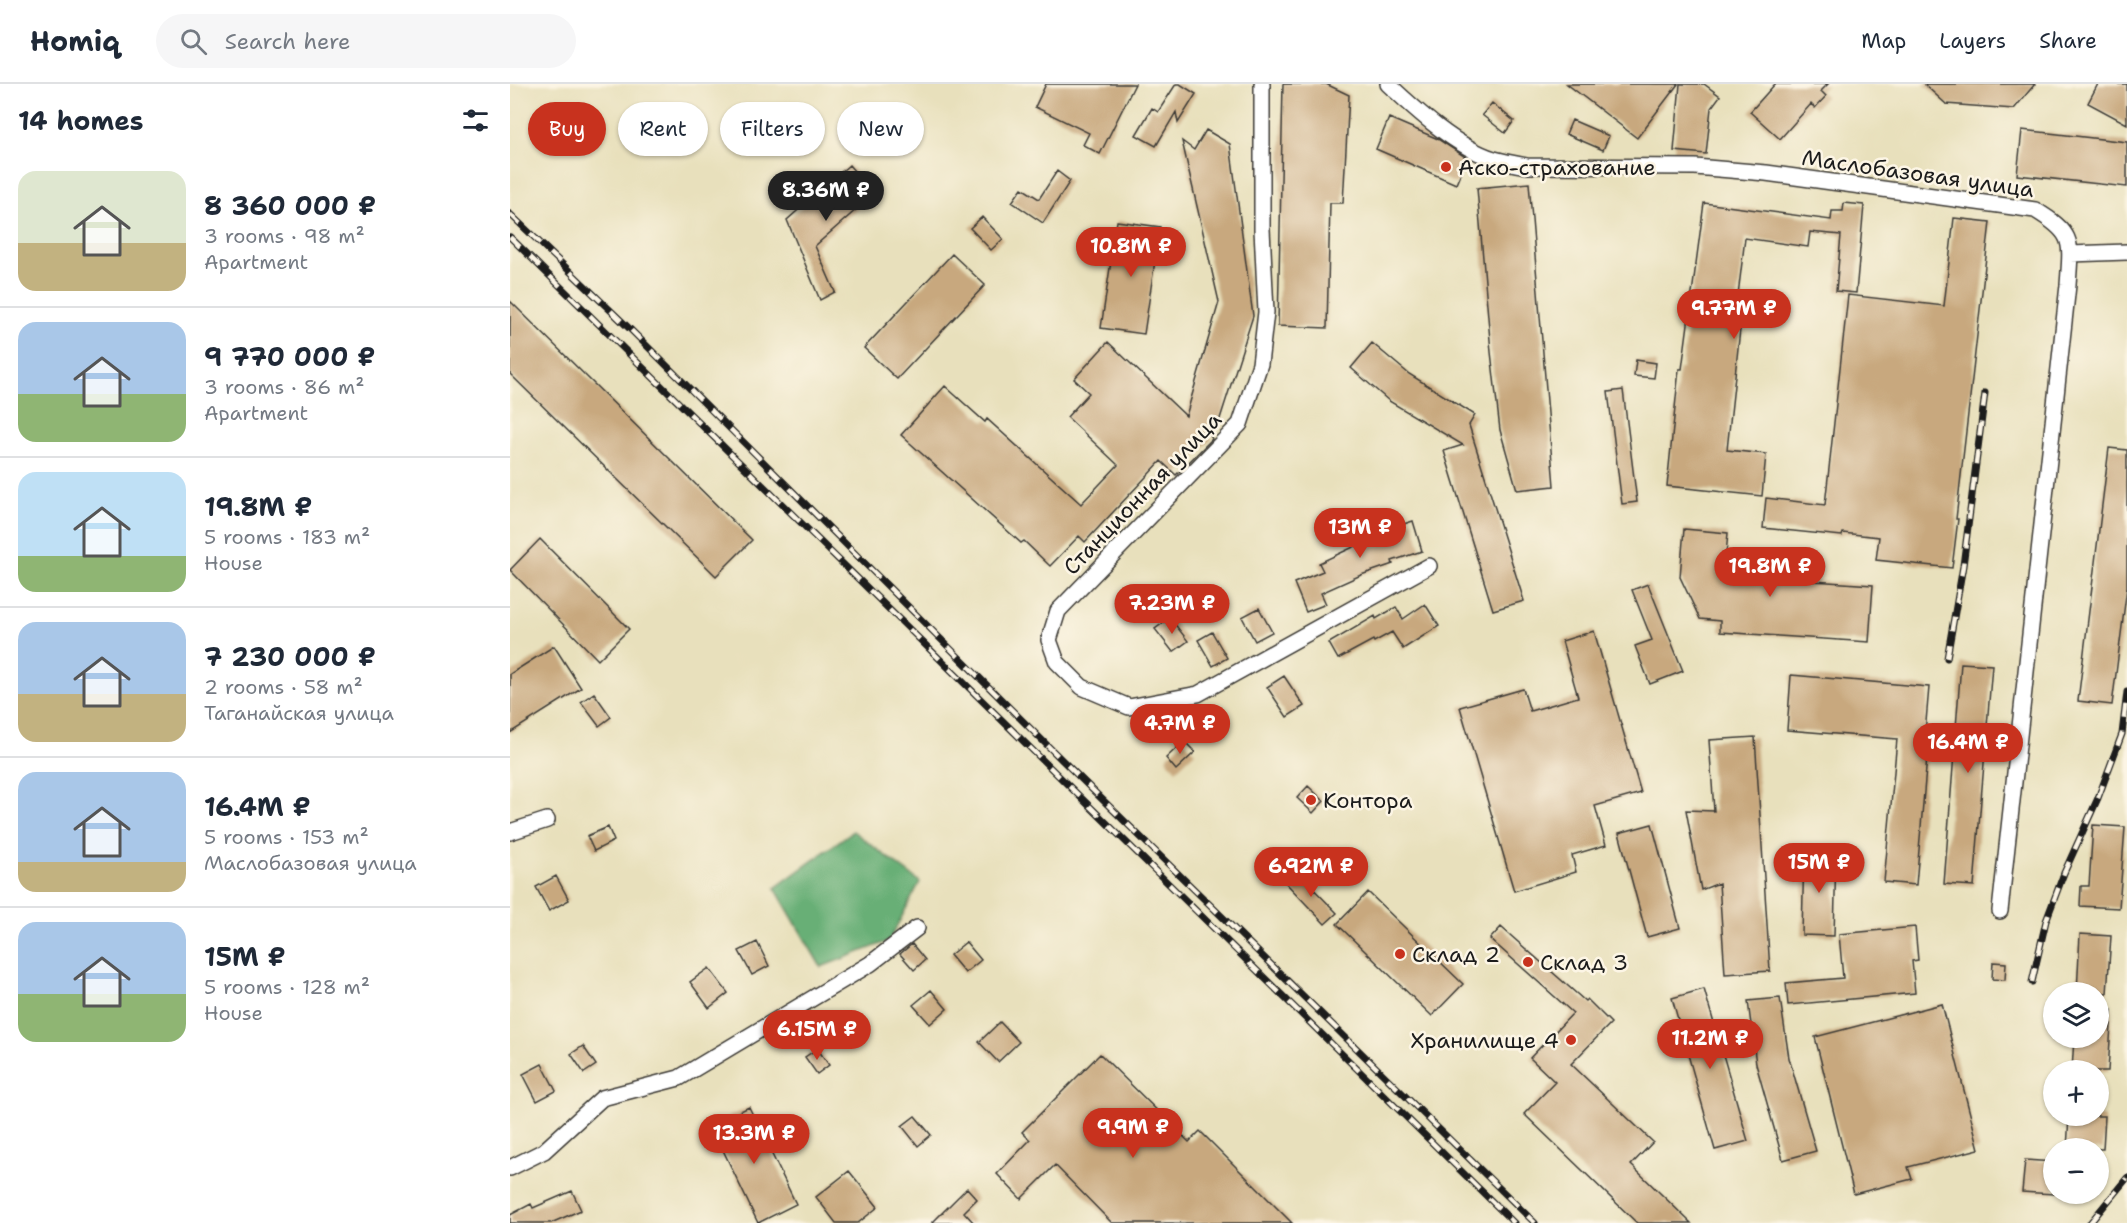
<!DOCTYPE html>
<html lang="en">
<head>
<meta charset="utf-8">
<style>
  body { margin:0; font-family:"Shantell Sans",sans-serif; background:#f6f6f7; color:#1f2937; height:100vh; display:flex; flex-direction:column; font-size:22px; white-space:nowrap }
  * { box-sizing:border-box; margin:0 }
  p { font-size:20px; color:#747a83 }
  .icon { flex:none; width:33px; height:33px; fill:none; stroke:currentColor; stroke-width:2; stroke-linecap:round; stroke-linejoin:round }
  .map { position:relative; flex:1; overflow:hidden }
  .side { display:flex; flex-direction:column; background:#fff; width:510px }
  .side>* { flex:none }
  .banner { position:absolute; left:18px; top:18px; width:570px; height:54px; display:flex; gap:12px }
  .fabs { position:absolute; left:1533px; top:898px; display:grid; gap:12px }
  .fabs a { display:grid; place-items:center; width:66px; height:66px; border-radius:50%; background:#fff; box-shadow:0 2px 4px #0004; font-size:30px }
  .price { position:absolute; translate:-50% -51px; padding:0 14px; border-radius:21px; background:#c8321e; color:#fff; font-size:20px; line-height:39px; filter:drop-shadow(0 2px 3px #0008) }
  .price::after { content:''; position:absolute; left:50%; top:36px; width:18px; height:14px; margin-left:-9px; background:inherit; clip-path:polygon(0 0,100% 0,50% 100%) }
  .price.active { background:#222; color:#fff }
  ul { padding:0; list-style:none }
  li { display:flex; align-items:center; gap:18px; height:150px; padding:0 18px }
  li+li { border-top:2px solid #e0e1e3 }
  li span { display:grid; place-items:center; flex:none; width:168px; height:120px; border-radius:18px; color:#555 }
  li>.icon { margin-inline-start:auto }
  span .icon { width:72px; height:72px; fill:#fffc; stroke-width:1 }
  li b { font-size:26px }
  h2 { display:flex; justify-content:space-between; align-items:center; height:72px; padding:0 18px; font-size:26px }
  .chip { padding:0 21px; border-radius:27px; background:#fff; box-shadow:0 2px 4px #0004; font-size:21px; line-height:54px }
  .chip.active { background:#c8321e; color:#fff }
  header { display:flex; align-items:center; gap:36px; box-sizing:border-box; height:84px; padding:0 30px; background:#fff; border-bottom:2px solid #e0e1e3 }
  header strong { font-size:28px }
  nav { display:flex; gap:33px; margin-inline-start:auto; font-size:21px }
  .search { width:420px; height:54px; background:#f6f6f7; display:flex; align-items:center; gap:15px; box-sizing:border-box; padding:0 21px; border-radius:33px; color:#747a83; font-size:22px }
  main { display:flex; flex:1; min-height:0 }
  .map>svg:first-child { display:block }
  .forest { fill:#67af76; stroke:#426649; stroke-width:1.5 }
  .building { fill:#c8a87e }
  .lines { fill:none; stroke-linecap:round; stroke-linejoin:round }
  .street-casing { stroke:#3b3934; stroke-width:18 }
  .street { stroke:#fff; stroke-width:15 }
  .rail-casing { stroke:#1c1c1c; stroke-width:7 }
  .rail { stroke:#fcf5e5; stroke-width:4.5; stroke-dasharray:14; stroke-linecap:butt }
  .poi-dot { fill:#c8321e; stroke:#fcf5e5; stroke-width:2 }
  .labels { text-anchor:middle; stroke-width:5; stroke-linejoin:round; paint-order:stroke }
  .poi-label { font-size:22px; fill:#1c1c1c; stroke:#fcf5e5; text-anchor:start }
  .street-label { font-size:22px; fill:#1c1c1c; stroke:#fcf5e5 }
</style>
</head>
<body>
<header>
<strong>Homiq</strong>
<div class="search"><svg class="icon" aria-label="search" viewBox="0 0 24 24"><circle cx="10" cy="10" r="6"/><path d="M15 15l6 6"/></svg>Search here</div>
<nav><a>Map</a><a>Layers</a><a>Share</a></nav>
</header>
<main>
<section class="side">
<h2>14 homes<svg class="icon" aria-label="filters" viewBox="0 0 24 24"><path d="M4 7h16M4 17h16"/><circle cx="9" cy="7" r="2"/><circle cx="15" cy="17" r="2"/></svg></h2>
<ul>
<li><span style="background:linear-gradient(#dfe7d0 60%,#c2b280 0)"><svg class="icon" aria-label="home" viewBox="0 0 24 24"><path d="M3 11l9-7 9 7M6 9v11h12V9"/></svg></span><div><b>8 360 000 ₽</b><p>3 rooms · 98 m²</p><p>Apartment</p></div></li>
<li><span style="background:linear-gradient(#a9c7e8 60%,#8fb573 0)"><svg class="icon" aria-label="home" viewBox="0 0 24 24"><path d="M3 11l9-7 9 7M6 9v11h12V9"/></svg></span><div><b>9 770 000 ₽</b><p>3 rooms · 86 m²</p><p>Apartment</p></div></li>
<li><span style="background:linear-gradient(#bfe0f5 70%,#8fb573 0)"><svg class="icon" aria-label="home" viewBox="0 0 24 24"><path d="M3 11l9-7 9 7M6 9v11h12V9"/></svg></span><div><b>19.8M ₽</b><p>5 rooms · 183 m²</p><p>House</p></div></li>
<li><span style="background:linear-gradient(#a9c7e8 60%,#c2b280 0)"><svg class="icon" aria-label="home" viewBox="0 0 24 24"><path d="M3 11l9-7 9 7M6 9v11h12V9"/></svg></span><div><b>7 230 000 ₽</b><p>2 rooms · 58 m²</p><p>Таганайская улица</p></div></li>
<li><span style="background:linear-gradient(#a9c7e8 75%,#c2b280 0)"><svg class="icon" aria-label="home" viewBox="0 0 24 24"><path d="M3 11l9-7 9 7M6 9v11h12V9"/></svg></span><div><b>16.4M ₽</b><p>5 rooms · 153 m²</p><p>Маслобазовая улица</p></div></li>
<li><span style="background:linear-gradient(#a9c7e8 60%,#8fb573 0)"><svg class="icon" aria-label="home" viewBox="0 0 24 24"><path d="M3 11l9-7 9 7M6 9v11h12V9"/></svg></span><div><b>15M ₽</b><p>5 rooms · 128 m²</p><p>House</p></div></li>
</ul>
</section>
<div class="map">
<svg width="1617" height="1139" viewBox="0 0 1617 1139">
  <rect width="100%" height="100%" fill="#fcf5e5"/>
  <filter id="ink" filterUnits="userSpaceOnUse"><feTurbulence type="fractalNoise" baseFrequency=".0167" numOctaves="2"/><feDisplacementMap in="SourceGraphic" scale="12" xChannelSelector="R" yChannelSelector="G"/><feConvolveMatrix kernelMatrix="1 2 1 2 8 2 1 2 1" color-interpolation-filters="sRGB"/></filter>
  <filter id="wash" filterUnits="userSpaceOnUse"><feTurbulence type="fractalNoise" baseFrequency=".008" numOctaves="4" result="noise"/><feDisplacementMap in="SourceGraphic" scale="24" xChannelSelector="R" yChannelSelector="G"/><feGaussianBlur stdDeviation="1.35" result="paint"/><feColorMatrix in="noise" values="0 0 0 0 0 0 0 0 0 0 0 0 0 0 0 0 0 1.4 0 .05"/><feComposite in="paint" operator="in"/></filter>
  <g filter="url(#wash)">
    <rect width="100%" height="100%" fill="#e8e0bc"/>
    <path class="forest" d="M 343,747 L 410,798 L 379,857 L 311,883 L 265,804 Z"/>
    <g id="blocks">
      <path class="building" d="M 536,0 L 625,0 L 590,70 L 573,61 L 579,49 L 525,23 Z
        M 666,0 L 670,0 L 686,10 L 668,39 L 666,28 L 646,62 L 626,51 L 642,24 L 648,28 Z
        M 773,0 L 816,0 L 839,11 L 833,119 L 820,119 L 817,244 L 768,242 Z
        M 1057,0 L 1168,0 L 1127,54 Z
        M 1170,0 L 1194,0 L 1210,12 L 1201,24 L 1196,70 L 1164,67 Z
        M 1265,0 L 1318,0 L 1311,7 L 1316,12 L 1305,24 L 1301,20 L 1270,55 L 1240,28 Z
        M 1414,0 L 1525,0 L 1504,25 L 1436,20 Z
        M 1588,0 L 1617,0 L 1617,40 L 1578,19 Z
        M 982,19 L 1004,37 L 995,49 L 972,31 Z
        M 879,34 L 928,55 L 957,74 L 946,100 L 866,65 Z
        M 1062,36 L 1099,52 L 1093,66 L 1056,50 Z
        M 696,46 L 720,60 L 743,232 L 708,341 L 697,346 L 702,355 L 666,391 L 651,377 L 575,458 L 569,452 L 540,482 L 514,457 L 511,459 L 391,351 L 435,302 L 475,338 L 477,335 L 571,420 L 608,381 L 557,333 L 579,309 L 564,295 L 598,258 L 676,332 L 709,218 L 672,57 L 684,66 Z
        M 1512,46 L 1617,58 L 1617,103 L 1507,91 Z
        M 339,81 L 364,110 L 305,162 L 325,208 L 310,216 L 277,136 Z
        M 547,87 L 560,97 L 533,139 L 502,118 L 512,104 L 529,115 Z
        M 1019,99 L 1044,402 L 1007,406 L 990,346 L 981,268 L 967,104 Z
        M 1194,119 L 1321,136 L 1322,127 L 1333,127 L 1334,119 L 1354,121 L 1346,209 L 1326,207 L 1331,151 L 1300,148 L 1298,163 L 1235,154 L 1225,235 L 1231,236 L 1217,366 L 1256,370 L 1252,412 L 1157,402 L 1169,285 L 1172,285 Z
        M 472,133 L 493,155 L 481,166 L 460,144 Z
        M 1444,134 L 1480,138 L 1446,435 L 1448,435 L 1442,484 L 1366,476 L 1369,453 L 1333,449 L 1332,452 L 1253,444 L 1256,414 L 1315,421 L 1338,211 L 1434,222 Z
        M 607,137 L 650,143 L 634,250 L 591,244 Z
        M 442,170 L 475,201 L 387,295 L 354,264 Z
        M 0,217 L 242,456 L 206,492 L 0,290 Z
        M 862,259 L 899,290 L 965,331 L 959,341 L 1014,517 L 983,526 L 934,367 L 953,361 L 879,317 L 841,284 Z
        M 1126,276 L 1146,279 L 1144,294 L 1124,292 Z
        M 1113,306 L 1127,418 L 1112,420 L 1098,308 Z
        M 1599,364 L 1617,366 L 1617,503 L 1602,621 L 1568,617 Z
        M 867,433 L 872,447 L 903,437 L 912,467 L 882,477 L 883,480 L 851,491 L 811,509 L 816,520 L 796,528 L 784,499 L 813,487 L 809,479 L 852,459 L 845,440 Z
        M 1174,445 L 1218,449 L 1214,491 L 1363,501 L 1359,558 L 1210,548 L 1210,537 L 1190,535 L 1170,493 Z
        M 30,455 L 119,545 L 88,576 L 0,486 Z
        M 1138,500 L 1173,587 L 1140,600 L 1125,562 L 1142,556 L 1122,506 Z
        M 915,520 L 929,542 L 893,565 L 882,548 L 864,558 L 863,556 L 828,575 L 819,559 L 865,532 L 866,535 L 886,523 L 893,535 Z
        M 749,524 L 762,548 L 745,557 L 732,533 Z
        M 660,534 L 678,557 L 663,568 L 645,545 Z
        M 1084,547 L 1131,709 L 1085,722 L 1096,761 L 1062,771 L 1066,788 L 1004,807 L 950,623 L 1013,605 L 1020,627 L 1068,613 L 1052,557 Z
        M 702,548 L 717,574 L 703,582 L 688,556 Z
        M 44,562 L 71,604 L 0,649 L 0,590 Z
        M 1451,579 L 1482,581 L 1464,802 L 1434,800 Z
        M 1281,591 L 1419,603 L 1414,661 L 1418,661 L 1406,801 L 1374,798 L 1387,655 L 1277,646 Z
        M 774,592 L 794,622 L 777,633 L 757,603 Z
        M 84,609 L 101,633 L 89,642 L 71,618 Z
        M 1245,653 L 1260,887 L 1215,890 L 1209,799 L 1191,806 L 1176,726 L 1204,727 L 1199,656 Z
        M 674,657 L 685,668 L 666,686 L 656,674 Z
        M 798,702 L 814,717 L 803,729 L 787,714 Z
        M 1142,740 L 1170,844 L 1137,853 L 1109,749 Z
        M 1583,741 L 1615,743 L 1609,824 L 1570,822 L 1571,802 L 1579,802 Z
        M 98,743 L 104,757 L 84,767 L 77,752 Z
        M 1294,768 L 1326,769 L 1324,852 L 1292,851 Z
        M 787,788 L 827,829 L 815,840 L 776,799 Z
        M 46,792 L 59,816 L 39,827 L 26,803 Z
        M 858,808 L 953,900 L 922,932 L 827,840 Z
        M 991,843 L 1075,917 L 1077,915 L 1101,939 L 1061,980 L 1143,1058 L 1121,1081 L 1181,1139 L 1127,1139 L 1014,1030 L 1045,998 L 1020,974 L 1063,929 L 980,855 Z
        M 1405,843 L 1408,876 L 1402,877 L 1405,909 L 1278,921 L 1276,899 L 1333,894 L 1329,850 Z
        M 1570,850 L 1601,852 L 1597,909 L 1567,909 Z
        M 247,858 L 259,882 L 242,891 L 229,867 Z
        M 456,858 L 471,876 L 455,889 L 440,871 Z
        M 402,860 L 415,876 L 404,886 L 390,870 Z
        M 1483,878 L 1496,879 L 1495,896 L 1482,895 Z
        M 199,884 L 218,909 L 199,924 L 180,898 Z
        M 1194,905 L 1238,1057 L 1205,1066 L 1162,914 Z
        M 421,906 L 437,925 L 420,940 L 403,921 Z
        M 1270,914 L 1279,974 L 1306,1067 L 1273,1076 L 1246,980 L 1238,917 Z
        M 1432,920 L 1469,1065 L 1398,1083 L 1402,1095 L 1344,1110 L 1305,953 Z
        M 1588,925 L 1602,926 L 1598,987 L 1562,987 L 1564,954 L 1588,954 Z
        M 490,938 L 509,958 L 488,978 L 469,958 Z
        M 73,962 L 86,981 L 74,989 L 61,970 Z
        M 304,967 L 309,967 L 319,981 L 307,990 L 295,973 Z
        M 590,970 L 679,1058 L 690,1047 L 782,1139 L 602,1139 L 545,1081 L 511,1115 L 487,1090 L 520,1056 L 512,1048 Z
        M 32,980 L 46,1007 L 27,1017 L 13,990 Z
        M 239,1023 L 286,1120 L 248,1139 L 201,1041 Z
        M 405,1032 L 421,1051 L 408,1062 L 392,1042 Z
        M 1559,1032 L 1595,1032 L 1593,1065 L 1557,1065 Z
        M 1515,1076 L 1544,1078 L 1544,1110 L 1512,1108 Z
        M 339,1087 L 368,1123 L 348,1139 L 326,1139 L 306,1113 Z
        M 457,1104 L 467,1115 L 454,1128 L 464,1139 L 422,1139 Z
        M 62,1107 L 71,1126 L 41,1139 L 0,1139 L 0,1131 L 21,1120 L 23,1124 Z"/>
    </g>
  </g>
  <g filter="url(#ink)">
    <use href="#blocks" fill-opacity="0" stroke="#3b3934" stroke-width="1.5"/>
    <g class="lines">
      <defs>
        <path id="street" d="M 752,0 L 752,145 L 756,228 L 750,280 L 730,340 L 548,527 L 539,556 L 547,578 L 572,603 L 619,623 L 688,610 L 919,482
          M 878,0 C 907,27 946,63 984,75 C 995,78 1006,80 1017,82 L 1185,83 L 1256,89 L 1525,126 C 1565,150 1561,157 1558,201 L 1490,827
          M 1560,170 L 1617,168
          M 0,748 L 37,736
          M 0,1084 L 34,1067 L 92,1014 L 169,994 L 360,880 L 407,844"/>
      </defs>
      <use href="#street" class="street-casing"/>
      <use href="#street" class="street"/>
      <defs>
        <path id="rail" d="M 0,130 L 121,246 L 552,676 L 1025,1139
          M 0,153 L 1004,1139
          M 1437,574 L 1453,482 L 1475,309
          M 1522,898 L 1536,837 L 1554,789 L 1588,714 L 1612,650 L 1617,608
          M 1580,1139 L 1617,1094"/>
      </defs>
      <use href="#rail" class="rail-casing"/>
      <use href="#rail" class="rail"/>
    </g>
  </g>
  <g class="poi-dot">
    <circle cx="936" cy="83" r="6"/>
    <circle cx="801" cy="716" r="6"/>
    <circle cx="890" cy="870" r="6"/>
    <circle cx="1018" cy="878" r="6"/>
    <circle cx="1061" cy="956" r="6"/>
  </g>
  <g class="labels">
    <g class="poi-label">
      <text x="948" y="91">Аско-страхование</text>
      <text x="813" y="724">Контора</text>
      <text x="902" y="878">Склад 2</text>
      <text x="1030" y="886">Склад 3</text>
      <text x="1049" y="964" text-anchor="end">Хранилище 4</text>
    </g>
    <g class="street-label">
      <text transform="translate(1408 89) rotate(8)" y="8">Маслобазовая улица</text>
      <text transform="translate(632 409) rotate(-46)" y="8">Станционная улица</text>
    </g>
  </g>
</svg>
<div class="fabs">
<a><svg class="icon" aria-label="layers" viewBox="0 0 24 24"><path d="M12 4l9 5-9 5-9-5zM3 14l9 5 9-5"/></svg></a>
<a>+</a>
<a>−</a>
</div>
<b class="price active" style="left:316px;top:138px">8.36M ₽</b>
<b class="price" style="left:621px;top:194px">10.8M ₽</b>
<b class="price" style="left:1224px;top:256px">9.77M ₽</b>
<b class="price" style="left:850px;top:475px">13M ₽</b>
<b class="price" style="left:1260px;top:514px">19.8M ₽</b>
<b class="price" style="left:662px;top:551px">7.23M ₽</b>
<b class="price" style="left:670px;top:671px">4.7M ₽</b>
<b class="price" style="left:1458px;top:690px">16.4M ₽</b>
<b class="price" style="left:1309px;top:810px">15M ₽</b>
<b class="price" style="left:801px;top:814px">6.92M ₽</b>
<b class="price" style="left:307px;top:977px">6.15M ₽</b>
<b class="price" style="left:1200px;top:986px">11.2M ₽</b>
<b class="price" style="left:623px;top:1075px">9.9M ₽</b>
<b class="price" style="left:244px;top:1081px">13.3M ₽</b>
<div class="banner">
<a class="chip active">Buy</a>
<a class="chip">Rent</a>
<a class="chip">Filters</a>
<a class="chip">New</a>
</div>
</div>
</main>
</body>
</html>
